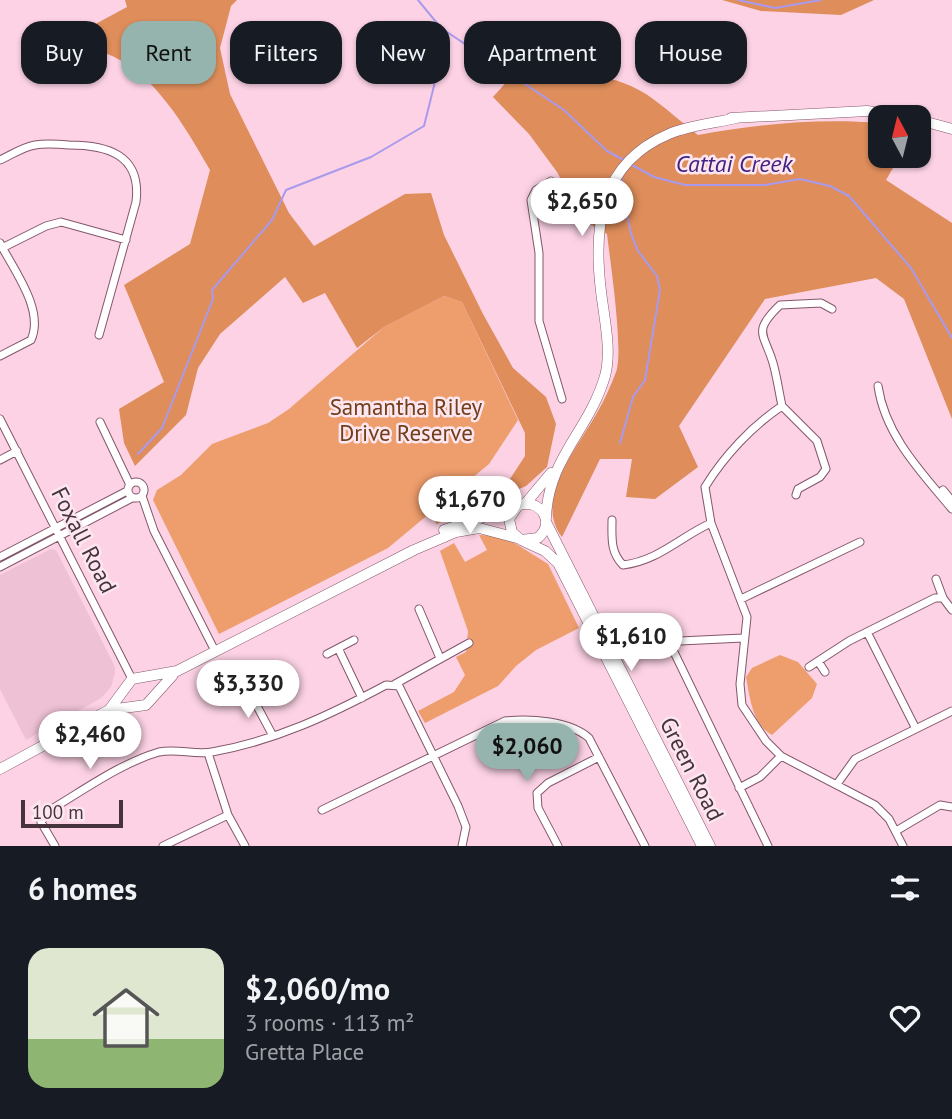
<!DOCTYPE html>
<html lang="en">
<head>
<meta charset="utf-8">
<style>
  body { margin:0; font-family:"PT Sans",sans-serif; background:#20242c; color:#f1f3f6; height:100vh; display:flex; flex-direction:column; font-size:26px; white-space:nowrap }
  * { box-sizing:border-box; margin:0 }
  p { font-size:23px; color:#9ea1a6 }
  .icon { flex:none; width:38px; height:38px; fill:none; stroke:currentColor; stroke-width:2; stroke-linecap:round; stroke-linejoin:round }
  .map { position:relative; height:846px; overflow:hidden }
  .side { display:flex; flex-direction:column; background:#171b24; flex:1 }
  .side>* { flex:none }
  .guide { position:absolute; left:21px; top:21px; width:910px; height:63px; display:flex; gap:14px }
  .needle { width:46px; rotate:353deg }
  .controls { position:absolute; left:868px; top:105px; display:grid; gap:14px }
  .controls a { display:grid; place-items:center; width:63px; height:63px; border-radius:14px; background:#171b24; box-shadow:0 2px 5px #0004; font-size:35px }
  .scale { position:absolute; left:21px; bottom:18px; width:102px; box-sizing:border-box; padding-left:7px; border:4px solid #47333c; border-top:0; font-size:19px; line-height:24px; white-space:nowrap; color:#47333c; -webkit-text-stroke:5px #fce6ef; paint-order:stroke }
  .price { position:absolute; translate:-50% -60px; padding:0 16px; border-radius:24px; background:#fff; color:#222; font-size:23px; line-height:46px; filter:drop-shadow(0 2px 4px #0008) }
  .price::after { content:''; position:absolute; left:50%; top:42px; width:21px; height:16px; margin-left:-10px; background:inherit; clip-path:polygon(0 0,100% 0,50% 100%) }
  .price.selected { background:#96b4ae; color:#111 }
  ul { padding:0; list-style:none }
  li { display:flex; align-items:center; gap:21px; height:175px; padding:0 28px }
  li span { display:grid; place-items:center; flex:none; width:196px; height:140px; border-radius:21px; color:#555 }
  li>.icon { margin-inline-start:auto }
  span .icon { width:84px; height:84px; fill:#fffc; stroke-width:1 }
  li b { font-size:30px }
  h2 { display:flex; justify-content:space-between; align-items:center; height:84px; padding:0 28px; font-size:30px }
  .chip { padding:0 24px; border-radius:21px; background:#171b24; box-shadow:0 2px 5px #0004; font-size:24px; line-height:63px }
  .chip.selected { background:#96b4ae; color:#111 }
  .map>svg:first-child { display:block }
  .built { fill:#eec1d4 }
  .green { fill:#ee9d6c }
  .forest { fill:#de8d5b }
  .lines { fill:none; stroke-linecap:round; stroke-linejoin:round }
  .stream { stroke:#a99aed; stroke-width:2 }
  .minor-casing { stroke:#83576b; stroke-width:9 }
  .major-casing { stroke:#83576b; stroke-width:11 }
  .minor { stroke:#fff; stroke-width:7 }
  .major { stroke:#fff; stroke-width:10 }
  .labels { text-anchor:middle; stroke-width:5; stroke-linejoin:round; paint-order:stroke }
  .park-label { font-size:23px; fill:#733e1a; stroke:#fce6ef }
  .street-label { font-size:23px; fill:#47333c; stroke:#fce6ef }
  .water-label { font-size:24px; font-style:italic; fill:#412382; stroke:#fce6ef }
</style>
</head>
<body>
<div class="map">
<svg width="952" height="846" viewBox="0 0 952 846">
  <rect width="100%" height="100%" fill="#fcd2e4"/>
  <path class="built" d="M 51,549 L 56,550 L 115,667 L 115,673 L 111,687 L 101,698 L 26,740 L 0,689 L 0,575 Z"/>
  <path class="green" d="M 444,296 L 462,302 L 518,420 L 489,464 L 388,548 L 219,634 L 153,500 L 157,490 L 181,475 L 212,444 L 268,423 L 289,409 L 384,327 Z
    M 479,535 L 503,536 L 548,564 L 579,628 L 536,650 L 516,666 L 498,686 L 425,723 L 418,711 L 454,692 L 465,675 L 456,657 L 466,652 L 468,631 L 440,551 L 454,543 L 465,562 L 487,550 Z
    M 780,655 L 798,662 L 817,684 L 812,698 L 772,735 C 752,724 750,697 746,677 L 752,668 Z"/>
  <path class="forest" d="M 125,0 L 237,0 L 231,6 L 220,48 L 230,94 L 289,213 L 314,246 L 405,194 L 431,193 L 444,235 L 483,314 L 513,368 L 546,397 L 556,424 L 547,467 L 526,486 L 436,524 L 435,519 L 506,485 L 525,456 L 525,433 L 462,302 L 444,296 L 384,327 L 357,348 L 325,293 L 303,303 L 285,277 L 220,334 L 198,368 L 186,415 L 135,466 L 124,443 L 119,409 L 164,382 L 124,285 L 190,244 L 210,170 C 185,127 154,71 105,53 L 50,74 L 36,56 L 127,7 Z
    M 722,0 L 874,0 L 841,15 L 761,11 Z
    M 519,68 C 561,70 609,71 646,94 C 664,106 681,122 698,135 C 759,124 818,118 880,123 L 880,156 L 900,156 L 886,180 L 952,223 L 952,419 L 904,299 L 876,278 L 765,299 L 679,426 L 698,467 L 655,499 L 626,497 L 632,459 L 600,459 L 562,537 C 532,498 580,445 598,411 C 605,399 611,385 616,372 C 624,352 610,260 607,234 L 583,220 L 557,172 L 529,134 L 493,97 Z"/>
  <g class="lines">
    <path class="stream" d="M 418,0 L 441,28 L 564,110 L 607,151 L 624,160
      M 738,0 L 775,8 L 821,0
      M 632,165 L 654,177 L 685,185 L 765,185 L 800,179 L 830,186 L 849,196 L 911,268 L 952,338
      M 620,443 L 633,397 L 645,380 L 660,290 L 657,276 L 638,251 L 631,234 L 626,210 L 619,198 L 622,178
      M 138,454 L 162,428 L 213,299 L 212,290 L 272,220 L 286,190 L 371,157 L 424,126 L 438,70 L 441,30"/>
    <defs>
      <path id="minor" d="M 0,160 C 11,155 23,147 35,145 C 46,143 58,144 69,145 C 106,145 142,154 136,202 L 99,335
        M 551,181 L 536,190 L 531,200 L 539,253 L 539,321 L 562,399
        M 0,243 C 13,269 45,310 31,340 L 0,356
        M 2,248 L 46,226 L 61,222 L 126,240
        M 878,386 C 885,435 921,472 952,509
        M 782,406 C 752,426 724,456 705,487 L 711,523 L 747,617 L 740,684 L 742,705 L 766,741 L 781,756 L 875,805 L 889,819 L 903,846
        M 782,406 C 779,392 777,377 773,363 C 764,333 752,332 780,305 L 821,303 L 832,309
        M 782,406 L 817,441 L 826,469 L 820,477 L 798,489 L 796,495
        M 0,419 L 132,679
        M 100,422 L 130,485
        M 0,460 L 17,451
        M128 490a8 8 0 1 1 16 0a8 8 0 1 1-16 0Z
        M 943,490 L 952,501
        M 142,496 L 154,531 L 215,651
        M 612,520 C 612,537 610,552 623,565 C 658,561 680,537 711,523
        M 0,557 L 127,491
        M 0,567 L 132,498
        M 936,579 L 943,598
        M 741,599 L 860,542
        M 419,609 L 440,658
        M 867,632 L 915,727
        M 743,638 L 680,641 L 674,643 L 673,650 L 768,846
        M 339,650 L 362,698
        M 327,654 L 354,640
        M 818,661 L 825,672
        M 809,667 L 849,641 L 935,598 L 943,598 L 952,610
        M 395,684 L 469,643
        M 249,691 L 273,736
        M 232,699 L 254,688
        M 208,753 L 228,815 L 245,846
        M 837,784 L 855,759 L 952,711
        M 739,788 L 760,777 L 781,756
        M 322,810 L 505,721 C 530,718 570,721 589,738 L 645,846
        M 896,831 L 940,805 L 952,807
        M 55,846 L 41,822 L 50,810 C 84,790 121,763 159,752 C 176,748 194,755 212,752 C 275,741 330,715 386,685 L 399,686 L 458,806 L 466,827 L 462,846
        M 163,846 L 228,815
        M 558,846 L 538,808 L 537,793 L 548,783 L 599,757"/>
      <path id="major" d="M 731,118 L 867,111 L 908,117
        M 919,120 L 952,129
        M 525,504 L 551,473
        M 546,518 C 548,458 589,431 605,376 C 612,350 604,318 601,291 C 593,226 600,163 669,134 C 690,125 715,123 737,118
        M 546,522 L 710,846
        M 444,530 L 523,504 C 544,502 554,524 538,538 L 521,540 L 512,532 L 509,519 L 517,507
        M 521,540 L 545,551 L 558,563 L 702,846
        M 109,710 L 132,679 L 177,671 L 414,550 L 456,532 L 479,528 L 517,538
        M 0,769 L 109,710 L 146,705 L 173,675"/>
    </defs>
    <use href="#minor" class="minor-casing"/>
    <use href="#major" class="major-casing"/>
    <use href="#minor" class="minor"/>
    <use href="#major" class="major"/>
  </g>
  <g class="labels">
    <g class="park-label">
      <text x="406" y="415">Samantha Riley<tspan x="406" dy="26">Drive Reserve</tspan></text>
    </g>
    <g class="street-label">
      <text transform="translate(84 540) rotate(63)" y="8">Foxall Road</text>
      <text transform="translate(692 769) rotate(63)" y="8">Green Road</text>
    </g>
    <g class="water-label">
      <text x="734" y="172">Cattai Creek</text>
    </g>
  </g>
</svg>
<div class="controls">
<a><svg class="needle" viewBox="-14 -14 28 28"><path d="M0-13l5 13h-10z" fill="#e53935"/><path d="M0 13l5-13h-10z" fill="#9ea1a6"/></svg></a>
</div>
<div class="scale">100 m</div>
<b class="price" style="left:582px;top:238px">$2,650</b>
<b class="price" style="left:470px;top:536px">$1,670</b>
<b class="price" style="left:631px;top:673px">$1,610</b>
<b class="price" style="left:248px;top:720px">$3,330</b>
<b class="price" style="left:90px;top:771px">$2,460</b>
<b class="price selected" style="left:527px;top:783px">$2,060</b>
<div class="guide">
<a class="chip">Buy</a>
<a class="chip selected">Rent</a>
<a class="chip">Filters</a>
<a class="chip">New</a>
<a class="chip">Apartment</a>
<a class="chip">House</a>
</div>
</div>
<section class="side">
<h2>6 homes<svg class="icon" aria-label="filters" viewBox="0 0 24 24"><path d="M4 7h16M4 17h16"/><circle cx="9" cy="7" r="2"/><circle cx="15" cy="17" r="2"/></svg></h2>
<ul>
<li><span style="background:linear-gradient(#dfe7d0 65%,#8fb573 0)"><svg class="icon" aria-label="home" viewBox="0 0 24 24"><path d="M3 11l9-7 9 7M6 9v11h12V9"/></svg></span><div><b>$2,060/mo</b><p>3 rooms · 113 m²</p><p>Gretta Place</p></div><svg class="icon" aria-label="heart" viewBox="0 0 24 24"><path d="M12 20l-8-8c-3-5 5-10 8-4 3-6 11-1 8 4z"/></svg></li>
</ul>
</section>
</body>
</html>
